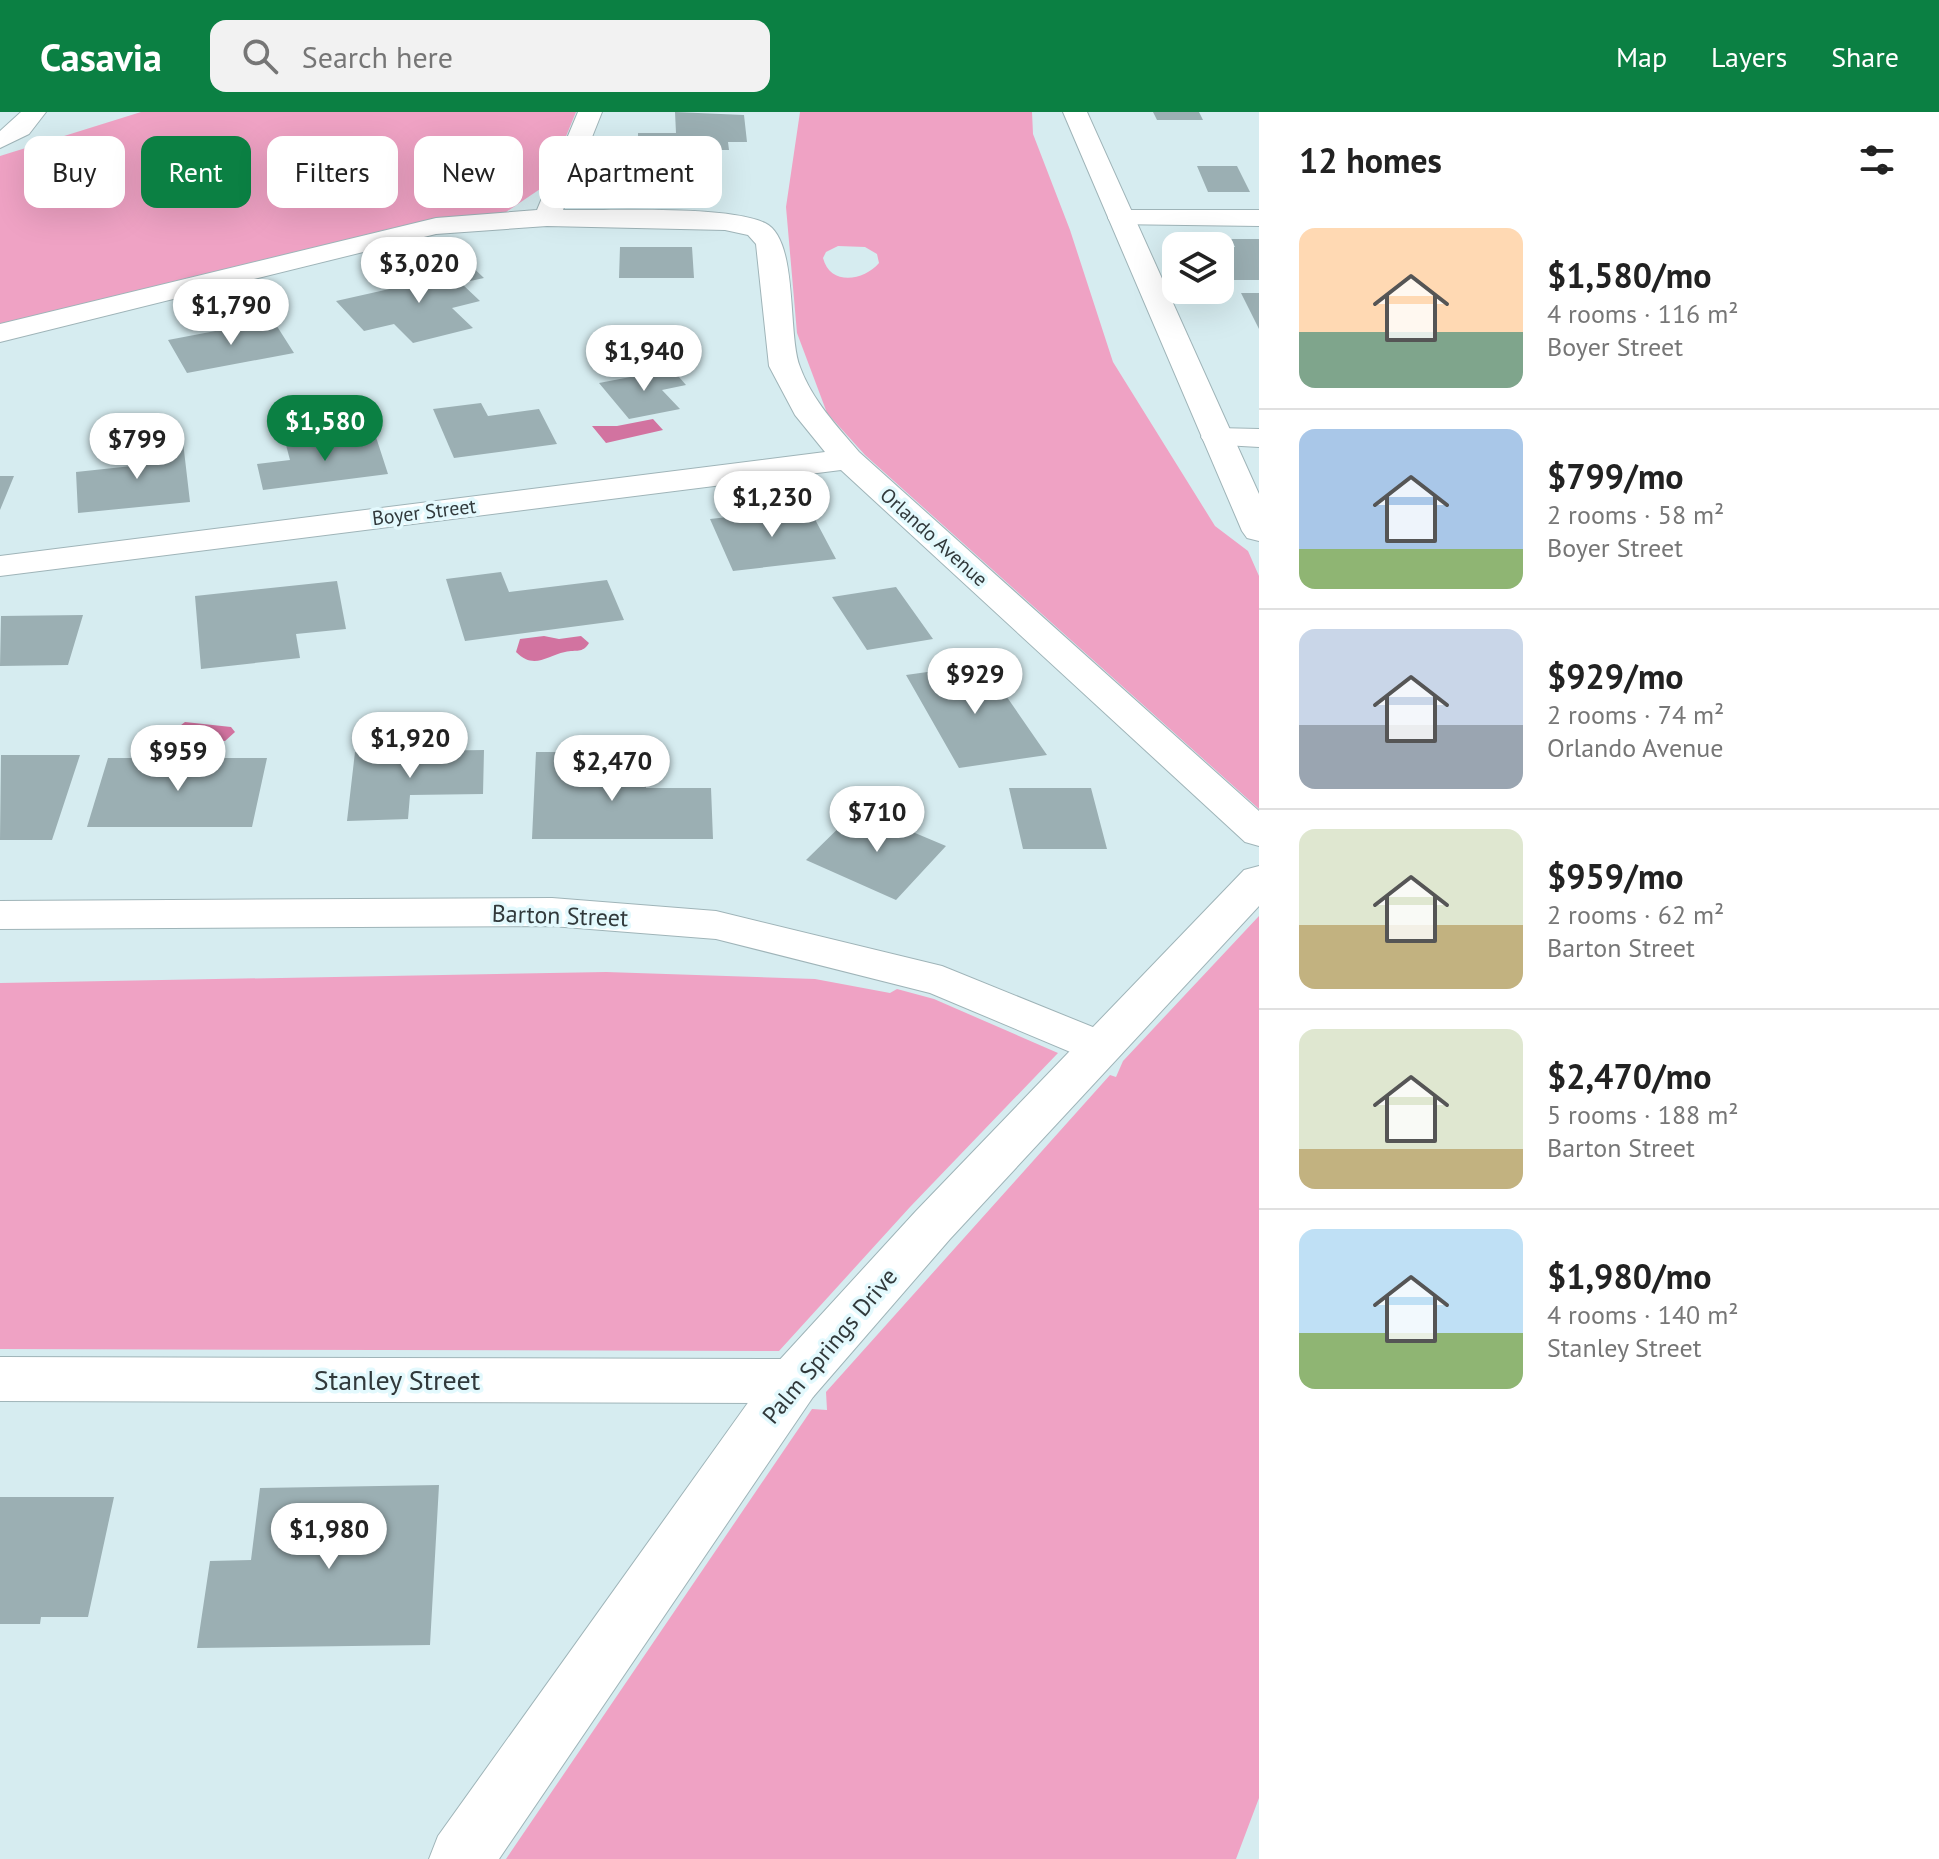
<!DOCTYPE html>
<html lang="en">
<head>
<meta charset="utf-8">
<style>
  body { margin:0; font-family:"PT Sans",sans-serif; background:#f2f2f2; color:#222; height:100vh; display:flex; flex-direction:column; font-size:30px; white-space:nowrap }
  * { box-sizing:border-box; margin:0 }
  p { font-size:26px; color:#767676 }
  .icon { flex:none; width:44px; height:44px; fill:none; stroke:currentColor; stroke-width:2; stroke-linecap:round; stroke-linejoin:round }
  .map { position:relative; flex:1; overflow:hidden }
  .side { display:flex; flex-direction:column; background:#fff; width:680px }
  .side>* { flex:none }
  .hud { position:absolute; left:24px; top:24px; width:760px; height:72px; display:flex; gap:16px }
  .fabs { position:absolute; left:1162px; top:120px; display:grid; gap:16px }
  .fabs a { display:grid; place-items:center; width:72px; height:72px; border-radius:16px; background:#fff; box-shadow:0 8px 32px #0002; font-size:40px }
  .price { position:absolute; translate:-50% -68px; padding:0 18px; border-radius:28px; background:#fff; color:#222; font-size:26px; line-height:52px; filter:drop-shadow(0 2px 4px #0008) }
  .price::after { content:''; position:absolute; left:50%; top:48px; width:24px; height:18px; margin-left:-12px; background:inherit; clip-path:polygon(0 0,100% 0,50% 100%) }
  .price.active { background:#0b8043; color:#fff }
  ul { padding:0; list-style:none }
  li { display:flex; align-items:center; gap:24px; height:200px; padding:0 40px }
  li+li { border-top:2px solid #e0e0e0 }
  li span { display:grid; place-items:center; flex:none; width:224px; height:160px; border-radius:16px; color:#555 }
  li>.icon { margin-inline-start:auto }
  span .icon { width:96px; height:96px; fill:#fffc; stroke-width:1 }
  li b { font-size:34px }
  h2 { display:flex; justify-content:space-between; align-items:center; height:96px; padding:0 40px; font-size:34px }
  .tag { padding:0 28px; border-radius:16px; background:#fff; box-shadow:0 8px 32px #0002; font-size:28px; line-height:72px }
  .tag.active { background:#0b8043; color:#fff }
  header { display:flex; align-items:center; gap:48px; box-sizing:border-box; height:112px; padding:0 40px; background:#0b8043; color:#fff }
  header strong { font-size:38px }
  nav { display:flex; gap:44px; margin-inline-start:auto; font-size:28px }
  .search { width:560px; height:72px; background:#f2f2f2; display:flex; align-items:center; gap:20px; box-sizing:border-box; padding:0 28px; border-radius:16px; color:#767676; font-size:30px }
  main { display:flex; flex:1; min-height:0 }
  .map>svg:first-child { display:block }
  .green { fill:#efa2c4; fill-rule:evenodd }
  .water { fill:#d273a0 }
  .building { fill:#9bafb3 }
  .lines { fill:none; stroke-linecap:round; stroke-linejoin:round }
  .minor-casing { stroke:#9fb4b8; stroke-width:2 }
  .tertiary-casing { stroke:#9fb4b8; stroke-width:2 }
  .minor { fill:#fff; fill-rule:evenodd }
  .tertiary { fill:#fff; fill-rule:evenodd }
  .labels { text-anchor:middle; stroke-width:7; stroke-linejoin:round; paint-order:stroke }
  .far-street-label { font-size:20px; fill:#31393b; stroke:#e3f9fd }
  .street-label { font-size:24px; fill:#31393b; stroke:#e3f9fd }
  .near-street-label { font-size:28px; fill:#31393b; stroke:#e3f9fd }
</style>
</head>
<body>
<header>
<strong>Casavia</strong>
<div class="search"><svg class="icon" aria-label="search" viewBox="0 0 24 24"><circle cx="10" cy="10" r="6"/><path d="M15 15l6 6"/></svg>Search here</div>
<nav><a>Map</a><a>Layers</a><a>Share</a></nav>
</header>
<main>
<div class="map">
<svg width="1259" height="1747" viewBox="0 0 1259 1747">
  <rect width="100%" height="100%" fill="#d6ecf0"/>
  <path class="green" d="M 141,0 L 576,0 L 546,73 L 506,100 L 430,108 L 0,213 L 0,44 Z
    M 800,0 L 1032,0 L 1033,22 L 1070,118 L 1113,250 L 1215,414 L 1248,439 L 1259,464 L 1259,697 L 865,343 L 827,301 L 797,221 L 786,95 ZM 838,134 L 865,135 L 877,142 L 879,151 C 864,169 830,174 823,146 L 826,140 Z
    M 1259,804 L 1259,1686 L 1236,1747 L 506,1747 L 812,1297 L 827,1298 L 826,1280 L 1110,963 L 1116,965 L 1123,949 Z
    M 606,860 L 815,867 L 890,881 L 897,877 L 934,887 L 1058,941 L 910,1095 L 779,1239 L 0,1237 L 0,871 Z"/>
  <path class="water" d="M 653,307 L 663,318 L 606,331 L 592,314 L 617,314 Z
    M 544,524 L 559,527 L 581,524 L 589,531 C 582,542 577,537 565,540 C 546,544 534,558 516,540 L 520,527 Z
    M 185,610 L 231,615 L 235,620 L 225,629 L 175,629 L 172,620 Z"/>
  <path class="building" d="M 675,0 L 744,3 L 747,30 L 728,30 L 729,38 L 638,38 L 638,21 L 676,21 Z
    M 1153,0 L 1199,0 L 1203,8 L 1157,8 Z
    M 638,51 L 717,52 L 718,80 L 636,79 Z
    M 1197,54 L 1237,54 L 1250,80 L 1208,80 Z
    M 1231,127 L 1259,127 L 1259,168 L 1231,168 L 1220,147 L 1220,136 L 1235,135 Z
    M 620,135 L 692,135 L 694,166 L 619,166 Z
    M 466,149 L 484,166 L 461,171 L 480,189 L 452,196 L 473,216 L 413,231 L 394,212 L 364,219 L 336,189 L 434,167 L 425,158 Z
    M 1241,181 L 1259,181 L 1259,217 Z
    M 273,208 L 294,241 L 187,261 L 168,228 Z
    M 672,257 L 686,273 L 662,278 L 680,297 L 629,307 L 599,271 Z
    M 481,291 L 488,304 L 539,297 L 557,332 L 454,346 L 433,297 Z
    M 375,322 L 388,362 L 263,378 L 257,352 L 290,348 L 286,333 Z
    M 183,330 L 190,390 L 78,401 L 76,360 L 132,354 L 131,335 Z
    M 0,364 L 14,364 L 0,398 Z
    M 809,396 L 836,447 L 733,459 L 710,407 Z
    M 501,460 L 509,480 L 607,468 L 624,508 L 465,529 L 446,467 Z
    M 337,469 L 346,517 L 296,522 L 300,546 L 201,557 L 195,484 Z
    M 896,475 L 933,527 L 867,538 L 832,485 Z
    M 83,503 L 68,553 L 0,554 L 1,504 Z
    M 984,552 L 1047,643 L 959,656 L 906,563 Z
    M 484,638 L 483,682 L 410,683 L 408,707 L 347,709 L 355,640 Z
    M 536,640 L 592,640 L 591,657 L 646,657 L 646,676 L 711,676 L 713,727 L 532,727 Z
    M 1,643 L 80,643 L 52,728 L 0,728 Z
    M 108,646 L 267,646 L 252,715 L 87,715 Z
    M 1009,676 L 1091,676 L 1107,737 L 1023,737 Z
    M 858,697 L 946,734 L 896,788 L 806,748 Z
    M 439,1373 L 430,1533 L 197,1536 L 210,1449 L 251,1448 L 260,1376 Z
    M 0,1385 L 114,1385 L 88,1505 L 41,1505 L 40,1512 L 0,1512 Z"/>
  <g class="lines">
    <defs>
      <path id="minor" d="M 21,0 L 46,0 L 29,22 L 0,36 L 0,19 Z
        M 578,0 L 602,0 L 563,98 C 609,99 727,93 765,111 C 799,127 787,222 800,255 C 812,288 837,314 859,340 L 1259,699 L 1259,734 L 1245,730 L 841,358 L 0,464 L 0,444 L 825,340 L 795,303 L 769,254 L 756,132 L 748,123 L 725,118 L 547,114 L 436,122 L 0,230 L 0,212 L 436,106 L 537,98 Z
        M 1121,98 L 1259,98 L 1259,114 L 1112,112 L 1108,106 L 1112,100 Z
        M 1217,316 L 1259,317 L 1259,335 L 1206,332 L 1201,325 L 1206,318 Z
        M 552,786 L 716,799 L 942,854 L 1115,924 L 1122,936 L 1115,948 L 1099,952 L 930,881 L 716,827 L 552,814 L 0,817 L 0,789 Z
        M 0,1245 L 794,1247 L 813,1253 L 821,1269 L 813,1285 L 794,1291 L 0,1289 Z"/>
      <path id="tertiary" d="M 1063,0 L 1087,0 L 1259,382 L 1259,429 L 1247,426 L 1242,419 Z
        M 1259,754 L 1259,794 L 950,1127 L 813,1285 L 499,1747 L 429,1747 L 438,1724 L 775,1253 L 916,1099 L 1244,758 Z"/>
    </defs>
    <use href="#minor" class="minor-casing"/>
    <use href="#tertiary" class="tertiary-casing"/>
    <use href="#minor" class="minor"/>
    <use href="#tertiary" class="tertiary"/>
  </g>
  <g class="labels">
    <g class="far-street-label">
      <text transform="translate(424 400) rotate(-7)" y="7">Boyer Street</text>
      <text transform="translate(934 425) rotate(42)" y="7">Orlando Avenue</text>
    </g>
    <g class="street-label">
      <text transform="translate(560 804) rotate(2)" y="8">Barton Street</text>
      <text transform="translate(830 1234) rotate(-50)" y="8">Palm Springs Drive</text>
    </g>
    <g class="near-street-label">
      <text x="397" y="1278">Stanley Street</text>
    </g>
  </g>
</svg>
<div class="fabs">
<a><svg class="icon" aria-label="layers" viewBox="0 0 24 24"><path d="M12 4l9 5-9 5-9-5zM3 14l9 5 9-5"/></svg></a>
</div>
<b class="price" style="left:419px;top:193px">$3,020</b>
<b class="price" style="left:231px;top:235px">$1,790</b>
<b class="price" style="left:644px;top:281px">$1,940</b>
<b class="price active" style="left:325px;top:351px">$1,580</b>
<b class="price" style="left:137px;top:369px">$799</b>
<b class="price" style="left:772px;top:427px">$1,230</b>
<b class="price" style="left:975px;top:604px">$929</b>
<b class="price" style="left:410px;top:668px">$1,920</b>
<b class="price" style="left:178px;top:681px">$959</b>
<b class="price" style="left:612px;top:691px">$2,470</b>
<b class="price" style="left:877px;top:742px">$710</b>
<b class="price" style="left:329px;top:1459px">$1,980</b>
<div class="hud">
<a class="tag">Buy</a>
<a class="tag active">Rent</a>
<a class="tag">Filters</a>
<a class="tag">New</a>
<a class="tag">Apartment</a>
</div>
</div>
<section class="side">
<h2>12 homes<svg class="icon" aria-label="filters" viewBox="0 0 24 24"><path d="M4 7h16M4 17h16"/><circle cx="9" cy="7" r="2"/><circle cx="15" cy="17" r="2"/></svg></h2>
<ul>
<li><span style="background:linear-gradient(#ffd9b3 65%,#7fa58c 0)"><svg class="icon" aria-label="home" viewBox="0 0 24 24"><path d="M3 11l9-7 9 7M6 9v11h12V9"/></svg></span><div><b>$1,580/mo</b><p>4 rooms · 116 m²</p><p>Boyer Street</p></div></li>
<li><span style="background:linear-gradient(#a9c7e8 75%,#8fb573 0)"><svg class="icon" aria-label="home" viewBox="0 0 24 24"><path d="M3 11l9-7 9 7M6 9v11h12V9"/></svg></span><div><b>$799/mo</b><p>2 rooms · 58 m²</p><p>Boyer Street</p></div></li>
<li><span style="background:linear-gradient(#c9d6e8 60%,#9aa5b1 0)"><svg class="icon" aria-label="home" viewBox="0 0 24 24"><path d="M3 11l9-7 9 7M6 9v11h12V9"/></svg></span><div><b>$929/mo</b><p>2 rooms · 74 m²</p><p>Orlando Avenue</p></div></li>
<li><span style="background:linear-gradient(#dfe7d0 60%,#c2b280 0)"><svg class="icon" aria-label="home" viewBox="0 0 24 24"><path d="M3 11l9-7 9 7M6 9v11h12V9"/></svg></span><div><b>$959/mo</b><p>2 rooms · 62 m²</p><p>Barton Street</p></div></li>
<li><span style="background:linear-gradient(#dfe7d0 75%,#c2b280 0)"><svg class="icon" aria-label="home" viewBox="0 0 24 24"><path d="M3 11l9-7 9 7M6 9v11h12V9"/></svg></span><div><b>$2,470/mo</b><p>5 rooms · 188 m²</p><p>Barton Street</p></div></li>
<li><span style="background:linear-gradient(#bfe0f5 65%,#8fb573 0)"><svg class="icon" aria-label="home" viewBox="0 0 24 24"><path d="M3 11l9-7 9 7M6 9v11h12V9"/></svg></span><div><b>$1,980/mo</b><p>4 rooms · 140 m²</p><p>Stanley Street</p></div></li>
</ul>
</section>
</main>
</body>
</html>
